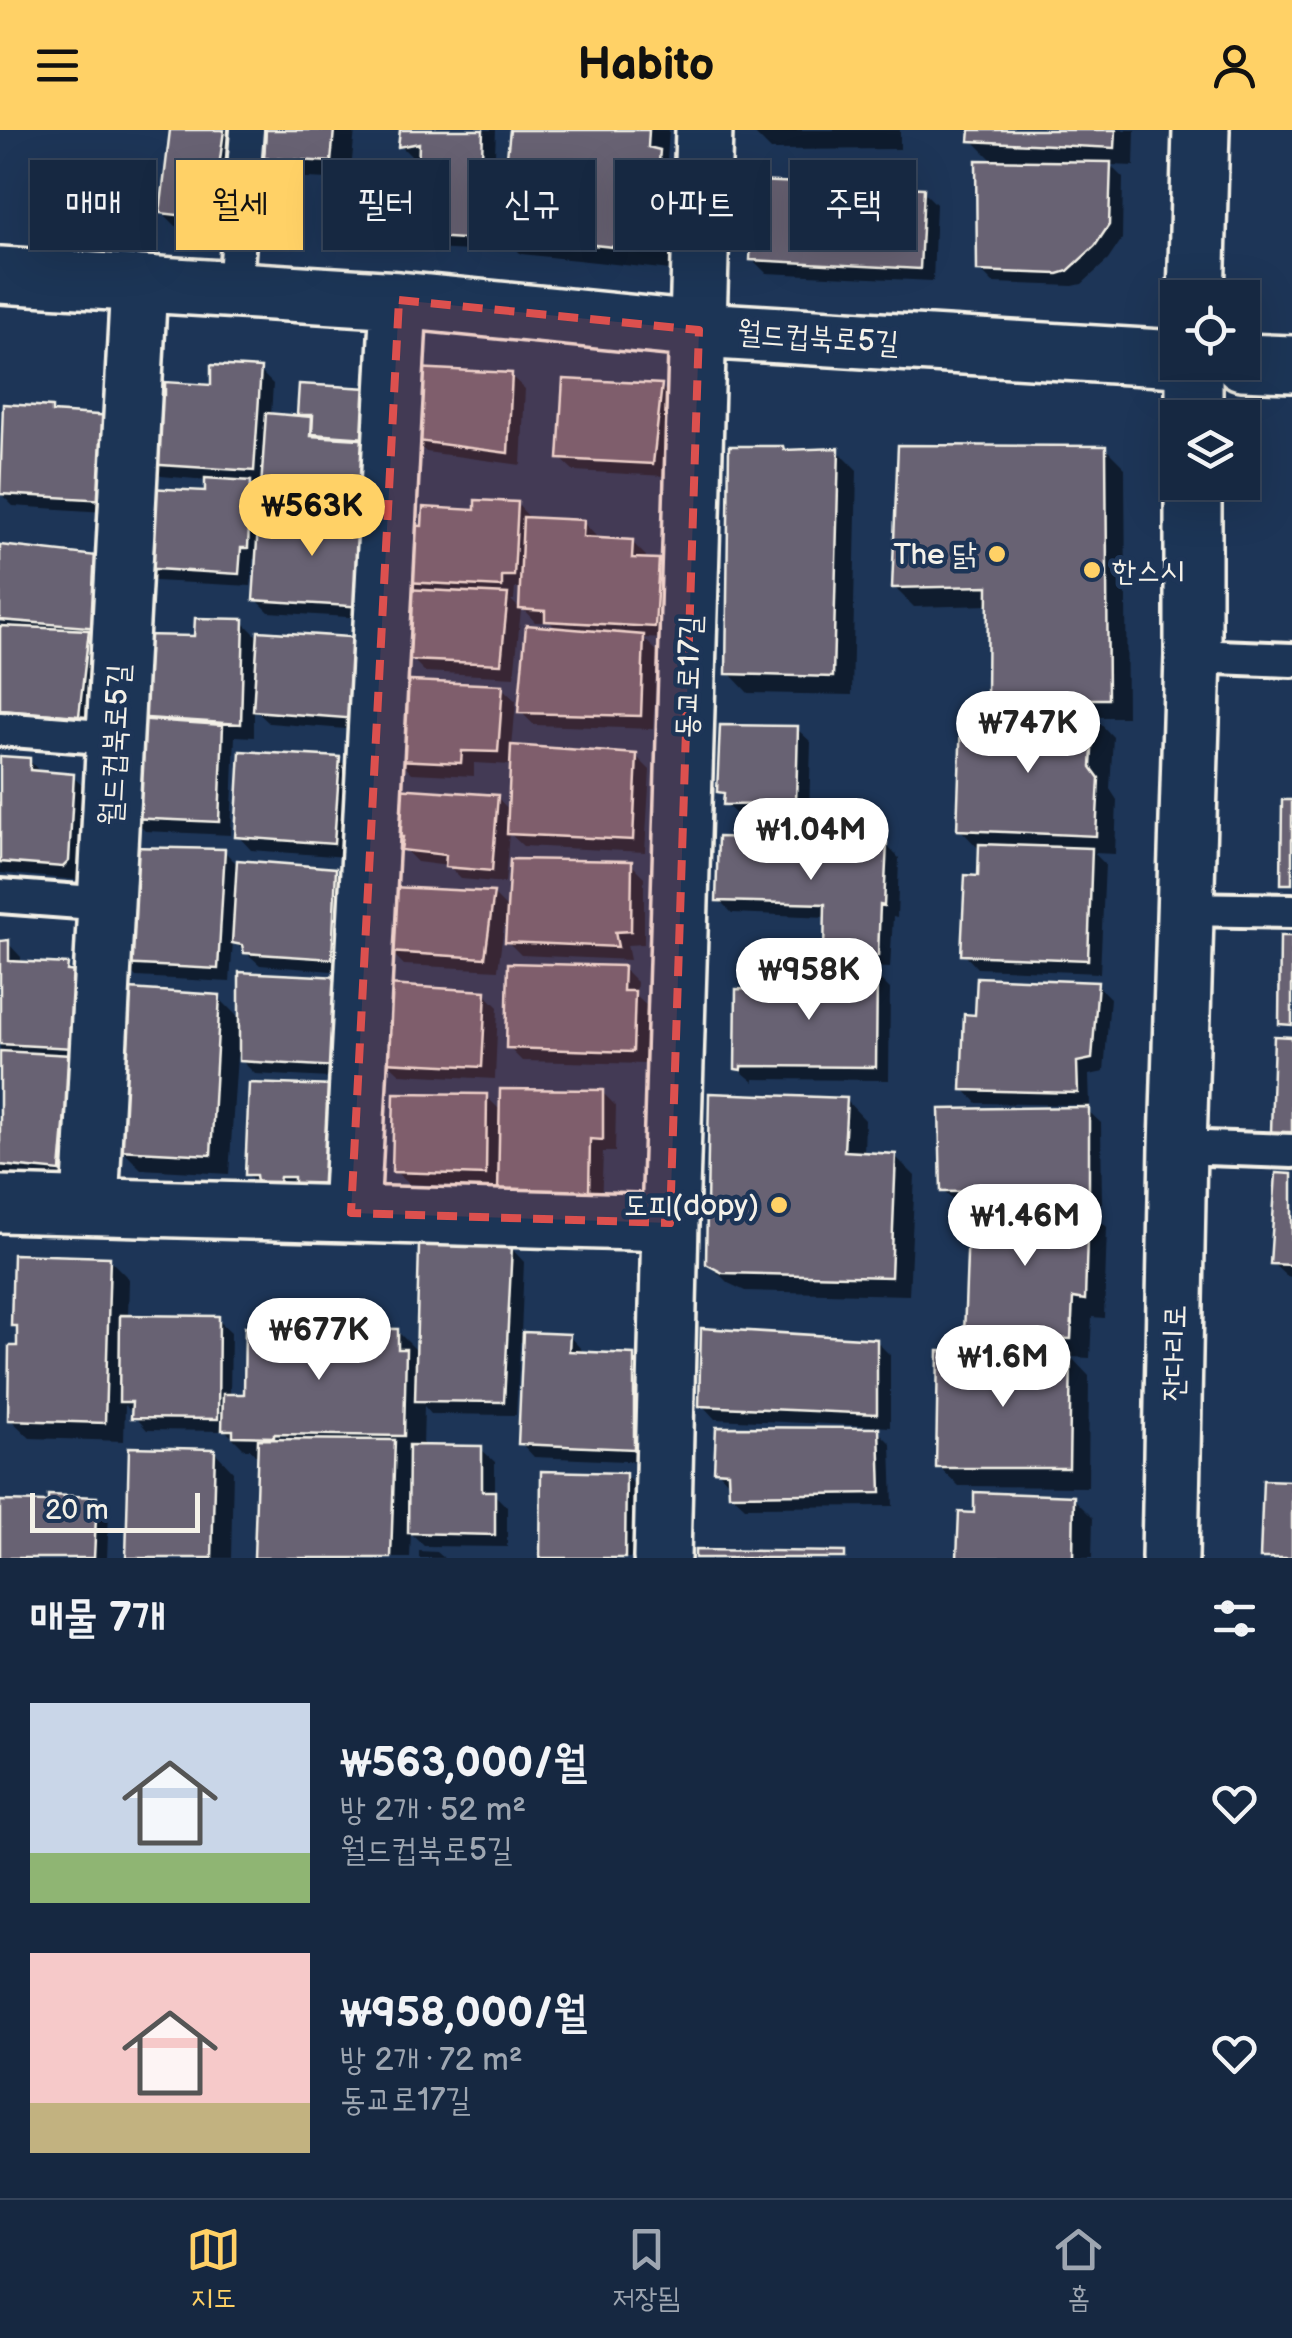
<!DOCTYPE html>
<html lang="ko">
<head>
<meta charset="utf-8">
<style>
  body { margin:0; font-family:"Balsamiq Sans","Poor Story",sans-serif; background:#23344c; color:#f1f3f6; height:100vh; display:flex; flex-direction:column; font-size:38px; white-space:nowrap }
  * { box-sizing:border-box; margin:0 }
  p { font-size:32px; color:#9ea6b1 }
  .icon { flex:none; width:55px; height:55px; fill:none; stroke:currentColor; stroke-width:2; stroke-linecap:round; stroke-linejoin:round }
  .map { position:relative; height:1428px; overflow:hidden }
  .details { display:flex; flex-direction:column; background:#162841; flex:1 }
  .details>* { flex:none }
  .guide { position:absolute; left:30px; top:30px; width:1232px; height:90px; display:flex; gap:20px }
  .buttons { position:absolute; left:1160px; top:150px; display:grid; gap:20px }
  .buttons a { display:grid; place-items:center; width:100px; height:100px; border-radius:0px; background:#162841; box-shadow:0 10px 40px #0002,0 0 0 2px #35445a; font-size:50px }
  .scale { position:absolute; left:30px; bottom:25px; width:170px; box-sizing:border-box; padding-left:10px; border:5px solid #f4f1e8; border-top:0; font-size:28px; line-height:35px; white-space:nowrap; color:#f4f1e8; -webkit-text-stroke:8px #1d3557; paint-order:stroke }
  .price { position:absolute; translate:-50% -85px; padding:0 22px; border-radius:35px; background:#fff; color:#222; font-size:32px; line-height:65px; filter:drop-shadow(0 2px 5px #0008) }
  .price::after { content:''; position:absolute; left:50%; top:60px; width:30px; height:22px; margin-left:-15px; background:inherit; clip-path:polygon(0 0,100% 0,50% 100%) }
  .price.on { background:#ffd166; color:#111 }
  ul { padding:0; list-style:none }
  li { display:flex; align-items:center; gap:30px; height:250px; padding:0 30px }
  li span { display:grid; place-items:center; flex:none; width:280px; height:200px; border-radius:0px; color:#555 }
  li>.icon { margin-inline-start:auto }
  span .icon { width:120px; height:120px; fill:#fffc; stroke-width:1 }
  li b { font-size:42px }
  h2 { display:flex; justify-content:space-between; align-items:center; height:120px; padding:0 30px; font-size:42px }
  .chip { padding:0 35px; border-radius:0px; background:#162841; box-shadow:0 10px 40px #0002,0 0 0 2px #35445a; font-size:35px; line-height:90px }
  .chip.on { background:#ffd166; color:#111 }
  header { display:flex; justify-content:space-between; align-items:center; height:130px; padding:0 30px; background:#ffd166; color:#111; font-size:45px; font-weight:600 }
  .tabs { display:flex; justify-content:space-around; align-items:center; height:140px; border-top:2px solid #35445a; background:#162841; font-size:28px; color:#9ea6b1 }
  .tabs a { display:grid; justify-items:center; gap:5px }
  .tabs .on { color:#ffd166 }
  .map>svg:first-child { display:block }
  .shadow { fill:#0007; fill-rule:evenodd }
  .building { fill:#676273; stroke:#f4f1e8; stroke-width:2.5 }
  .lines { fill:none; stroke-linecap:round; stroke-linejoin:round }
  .lane-casing { stroke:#f4f1e8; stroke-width:40 }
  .street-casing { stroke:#f4f1e8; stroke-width:62 }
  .secondary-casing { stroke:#f4f1e8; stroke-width:62 }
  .lane { stroke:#1d3557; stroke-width:32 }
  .street { stroke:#1d3557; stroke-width:55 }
  .secondary { stroke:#1d3557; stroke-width:55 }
  .marked { fill:#dc504e; fill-opacity:0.2; stroke:#dc504e; stroke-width:8; stroke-dasharray:20 12; stroke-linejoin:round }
  .poi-dot { fill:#ffd166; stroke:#1d3557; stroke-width:4 }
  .labels { text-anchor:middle; stroke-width:9; stroke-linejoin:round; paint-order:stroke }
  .street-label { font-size:30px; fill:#f4f1e8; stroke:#1d3557 }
  .poi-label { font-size:30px; fill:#f4f1e8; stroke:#1d3557; text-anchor:end }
</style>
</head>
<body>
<header><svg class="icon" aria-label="menu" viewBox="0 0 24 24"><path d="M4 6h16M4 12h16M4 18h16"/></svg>Habito<svg class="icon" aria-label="person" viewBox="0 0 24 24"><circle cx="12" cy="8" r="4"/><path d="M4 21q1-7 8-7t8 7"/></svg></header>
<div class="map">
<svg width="1292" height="1428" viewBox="0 0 1292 1428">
  <rect width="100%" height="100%" fill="#1d3557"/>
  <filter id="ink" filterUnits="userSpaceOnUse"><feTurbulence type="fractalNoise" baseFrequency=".01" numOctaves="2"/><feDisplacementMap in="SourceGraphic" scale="20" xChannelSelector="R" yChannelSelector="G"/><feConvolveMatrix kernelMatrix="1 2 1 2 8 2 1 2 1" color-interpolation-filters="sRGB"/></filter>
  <g filter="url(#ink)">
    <path class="shadow" d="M 173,0 L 238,0 L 225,101 L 176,96 L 162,82 Z
      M 269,0 L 355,0 L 350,50 L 286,47 L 267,27 Z
      M 402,0 L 496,0 L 491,122 L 432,119 L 418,105 L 421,28 L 414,29 L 401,16 Z
      M 512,0 L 669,0 L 667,30 L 679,42 L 671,140 L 521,124 L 501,104 Z
      M 751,0 L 900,0 L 900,19 L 771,20 Z
      M 973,0 L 1135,0 L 1134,36 L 1110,35 L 1123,48 L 1122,109 L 1108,130 L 1082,154 L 1073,156 L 993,153 L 979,139 L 995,33 L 972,10 Z
      M 923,61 L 936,74 L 933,151 L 766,143 L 752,129 Z
      M 260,241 L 273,254 L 271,286 L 305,289 L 300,284 L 367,261 L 378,489 L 269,482 L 256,469 L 258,429 L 253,429 L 251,456 L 155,451 L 141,437 L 207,363 L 207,350 L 161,346 L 147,333 L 167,268 L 213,258 ZM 249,353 L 264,354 L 263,366 ZM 263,373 L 276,385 L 263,384 Z
      M 511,246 L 525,259 L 521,335 L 426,322 L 413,309 Z
      M 661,257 L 675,270 L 665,346 L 574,341 L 560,328 Z
      M 51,280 L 56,285 L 120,383 L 13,376 L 0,363 L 0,347 Z
      M 1105,318 L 1125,338 L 1127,587 L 1094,587 L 1113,607 L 1110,659 L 1117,670 L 1115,724 L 1094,723 L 1105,734 L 1100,843 L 977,838 L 964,824 L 980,749 L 979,719 L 960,699 L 1013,590 L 990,568 L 990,475 L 914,477 L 894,457 Z
      M 838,321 L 857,340 L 852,565 L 748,563 L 729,543 L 786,323 Z
      M 517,374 L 530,388 L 583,392 L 596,406 L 596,410 L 632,412 L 646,426 L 645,431 L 658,432 L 672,445 L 668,509 L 643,508 L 657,521 L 653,599 L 534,595 L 521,582 L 558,500 L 550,492 L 535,492 L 522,478 L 522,458 L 515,458 L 514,470 L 511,470 L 521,480 L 514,547 L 425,542 L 412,529 L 413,509 L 404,500 L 418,462 L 408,451 L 424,399 L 477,383 Z
      M 0,417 L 105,429 L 92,598 L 0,592 L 0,498 L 3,499 L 0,496 Z
      M 243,492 L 260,509 L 371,601 L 269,593 L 254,579 L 254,607 L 235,606 L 231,705 L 145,701 L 132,687 L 137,590 L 196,509 Z
      M 502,558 L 516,571 L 512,618 L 636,626 L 650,640 L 645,722 L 523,716 L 509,703 L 505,753 L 461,749 L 448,736 L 417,732 L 404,719 L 404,715 L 395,706 L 497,667 L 510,681 L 512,635 L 474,633 L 474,646 L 412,643 L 399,629 Z
      M 797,599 L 811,612 L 809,686 L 739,687 L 725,674 L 726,668 L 719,661 Z
      M 0,628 L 29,630 L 42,644 L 73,647 L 87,660 L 82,745 L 77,750 L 0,743 Z
      M 339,629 L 352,643 L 347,727 L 251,720 L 238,706 Z
      M 886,715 L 899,728 L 897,788 L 893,787 L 890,838 L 840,836 L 826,823 L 827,787 L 732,783 L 719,770 Z
      M 224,721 L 239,736 L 335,741 L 348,754 L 344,842 L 260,835 L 233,811 L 230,852 L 136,847 L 123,833 Z
      M 631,734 L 644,747 L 644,814 L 627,815 L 630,830 L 521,825 L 507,811 L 508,795 L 504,795 L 498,840 L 404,835 L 390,821 L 493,764 L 509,780 Z
      M 0,813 L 8,813 L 21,827 L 21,834 L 67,837 L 74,844 L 78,1060 L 0,1052 Z
      M 623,838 L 637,852 L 636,866 L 648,877 L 646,934 L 522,931 L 508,917 Z
      M 242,845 L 349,949 L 255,944 L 237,926 L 229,1044 L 141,1039 L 121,1019 L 219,868 L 241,890 Z
      M 876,845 L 890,859 L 889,950 L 754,949 L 754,952 L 737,938 L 820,856 Z
      M 1096,854 L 1110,868 L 1104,942 L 1089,945 L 1090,976 L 1083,976 L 1101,993 L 1102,1073 L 1075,1073 L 1074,1077 L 1087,1078 L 1107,1097 L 1104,1188 L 1092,1187 L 1090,1228 L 1071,1227 L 1089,1246 L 1088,1357 L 959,1356 L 939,1337 L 987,1225 L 966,1204 L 972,1074 L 957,1074 L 943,1061 L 1077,980 L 1077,975 L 977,973 L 964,959 L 978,888 Z
      M 485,864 L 498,877 L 495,949 L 400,944 L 386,931 Z
      M 251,955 L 342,1067 L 261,1058 L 247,1044 Z
      M 602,962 L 616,976 L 615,1022 L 603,1022 L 601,1078 L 500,1058 L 409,1054 L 395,1041 L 486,966 L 502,982 Z
      M 846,970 L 865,990 L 864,1024 L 895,1026 L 915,1046 L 909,1165 L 745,1161 L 728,1153 L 708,1133 Z
      M 1292,1046 L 1292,1147 L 1286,1146 L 1272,1133 Z
      M 511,1118 L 524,1132 L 521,1204 L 569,1206 L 582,1220 L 582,1224 L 633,1226 L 646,1240 L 647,1332 L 534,1327 L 521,1313 L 525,1212 L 520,1212 L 516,1285 L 431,1284 L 424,1276 L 423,1318 L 481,1319 L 495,1332 L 495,1365 L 507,1377 L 507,1417 L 424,1416 L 411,1403 L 410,1428 L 257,1428 L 260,1325 L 255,1325 L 250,1319 L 244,1319 L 226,1301 L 147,1300 L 125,1275 L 124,1311 L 30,1308 L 10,1289 L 20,1201 L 13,1195 L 109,1129 L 129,1149 L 128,1188 L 217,1189 L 231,1202 L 230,1266 L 247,1267 L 397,1201 L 419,1223 Z
      M 876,1211 L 890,1225 L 890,1297 L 873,1296 L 891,1314 L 893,1376 L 745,1377 L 731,1364 L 731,1355 L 717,1340 L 871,1300 L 871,1296 L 715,1289 L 702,1275 Z
      M 214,1321 L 233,1341 L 231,1428 L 128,1428 Z
      M 625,1345 L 639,1359 L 638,1428 L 542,1428 Z
      M 1073,1368 L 1093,1388 L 1092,1428 L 959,1428 L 977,1386 Z
      M 96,1370 L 109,1383 L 107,1428 L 0,1428 L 0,1373 L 51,1375 Z
      M 419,1421 L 437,1422 L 444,1428 L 419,1428 Z"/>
    <path class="building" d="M 170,0 L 224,0 L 212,89 L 160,83 Z
      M 266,0 L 334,0 L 331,32 L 264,28 Z
      M 400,0 L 483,0 L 479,110 L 416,106 L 419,13 L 398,17 Z
      M 510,0 L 649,0 L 648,17 L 660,20 L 652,121 L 498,105 Z
      M 970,0 L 1116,0 L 1115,18 L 969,11 Z
      M 976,30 L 1111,32 L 1109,95 L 1095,116 L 1068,141 L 1058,144 L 977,141 Z
      M 754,51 L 924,58 L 920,139 L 750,130 Z
      M 211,235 L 261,238 L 254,341 L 145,334 L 149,264 L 165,265 L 165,252 L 211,255 Z
      M 414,238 L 512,243 L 508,323 L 410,310 Z
      M 563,249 L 662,254 L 653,334 L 558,329 Z
      M 299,254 L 368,258 L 367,308 L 312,304 L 313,285 L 297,285 Z
      M 3,274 L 52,277 L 52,282 L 113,286 L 107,370 L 0,364 Z
      M 266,283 L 312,287 L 311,306 L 377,310 L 370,380 L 260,373 Z
      M 898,315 L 1106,316 L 1108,569 L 987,569 L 988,456 L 892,458 Z
      M 729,316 L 783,316 L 784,320 L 839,318 L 833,547 L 726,544 Z
      M 205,348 L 251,351 L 248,418 L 241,418 L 239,444 L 139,438 L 148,358 L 205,361 Z
      M 475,370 L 518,372 L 514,446 L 502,446 L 502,457 L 405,452 L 408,395 L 422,396 L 423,377 L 475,380 Z
      M 259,381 L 370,389 L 365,477 L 253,470 Z
      M 523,387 L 584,390 L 583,407 L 633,410 L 632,428 L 659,429 L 655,497 L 545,491 L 545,481 L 519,479 Z
      M 0,415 L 106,427 L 100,498 L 0,490 Z
      M 404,459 L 508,464 L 501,534 L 409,530 L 411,503 L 401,501 Z
      M 195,488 L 244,489 L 241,594 L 130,587 L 142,505 L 194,506 Z
      M 526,495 L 644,505 L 641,586 L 518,583 Z
      M 0,496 L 89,500 L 79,586 L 0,580 Z
      M 258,501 L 364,508 L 358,589 L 253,581 Z
      M 410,551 L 503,555 L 498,622 L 462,621 L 461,633 L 396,630 L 400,555 L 409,554 Z
      M 1094,584 L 1091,637 L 1099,648 L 1096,706 L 957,700 L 961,590 Z
      M 135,589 L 223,595 L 219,692 L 129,688 Z
      M 720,595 L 798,596 L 796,674 L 723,675 L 724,663 L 717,662 Z
      M 511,615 L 637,624 L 633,710 L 507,704 Z
      M 240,621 L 340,627 L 334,714 L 235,707 Z
      M 0,626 L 30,628 L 30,640 L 74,644 L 69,731 L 63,737 L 0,732 Z
      M 395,658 L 498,665 L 492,741 L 445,737 L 446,725 L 401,720 L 403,707 L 392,707 Z
      M 1282,670 L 1292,670 L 1292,754 L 1281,754 Z
      M 718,707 L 887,712 L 884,776 L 880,775 L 878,826 L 824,824 L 825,774 L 716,771 Z
      M 979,714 L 1092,718 L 1088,830 L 961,825 L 965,745 L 978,746 Z
      M 128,717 L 225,719 L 218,839 L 120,834 Z
      M 510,729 L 632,731 L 631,801 L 615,802 L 618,817 L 505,812 Z
      M 237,730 L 336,738 L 332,829 L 244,823 L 242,815 L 232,813 Z
      M 391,757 L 494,762 L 485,828 L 388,822 Z
      M 1280,806 L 1292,806 L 1292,895 L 1279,894 Z
      M 9,810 L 9,831 L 68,834 L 67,841 L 77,842 L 73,918 L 0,914 L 0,811 Z
      M 508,833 L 624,836 L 623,861 L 635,861 L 633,922 L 506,918 Z
      M 239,842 L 340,847 L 337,937 L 239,931 Z
      M 817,842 L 877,843 L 876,937 L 741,936 L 741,940 L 735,939 L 736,859 L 760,860 L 760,854 L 817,854 Z
      M 977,847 L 1098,852 L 1092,929 L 1077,932 L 1078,963 L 961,960 L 964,884 L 975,885 Z
      M 387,855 L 486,861 L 482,937 L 384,932 Z
      M 129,859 L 220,865 L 211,1025 L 118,1020 Z
      M 1274,906 L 1292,907 L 1292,1003 L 1271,1002 Z
      M 0,921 L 71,925 L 70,985 L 65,984 L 60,1041 L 0,1035 Z
      M 249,953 L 335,956 L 329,1054 L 294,1053 L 294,1047 L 280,1047 L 279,1052 L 257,1052 L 256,1045 L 245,1045 Z
      M 500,959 L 603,960 L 603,1010 L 590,1009 L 589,1066 L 498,1064 Z
      M 394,963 L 487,964 L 486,1045 L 392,1042 Z
      M 709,963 L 847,968 L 844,1021 L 896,1024 L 891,1147 L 723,1143 L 706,1134 Z
      M 1089,977 L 1089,1060 L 941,1062 L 939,979 Z
      M 1276,1043 L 1292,1044 L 1292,1135 L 1270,1134 Z
      M 969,1071 L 1088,1075 L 1085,1170 L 1073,1168 L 1071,1209 L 964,1205 Z
      M 419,1115 L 512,1116 L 504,1272 L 415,1271 Z
      M 13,1124 L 110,1127 L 105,1293 L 8,1290 L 9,1216 L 17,1216 L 17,1196 L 11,1196 Z
      M 120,1185 L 219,1186 L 218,1289 L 131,1288 L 132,1272 L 119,1272 Z
      M 245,1196 L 398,1199 L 398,1219 L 406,1219 L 404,1306 L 274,1304 L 274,1307 L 233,1306 L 233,1300 L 222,1300 L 223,1264 L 244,1264 Z
      M 701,1198 L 877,1209 L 877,1284 L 699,1276 Z
      M 523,1202 L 570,1204 L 569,1221 L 634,1224 L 634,1319 L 518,1314 Z
      M 938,1221 L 1071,1224 L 1069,1338 L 936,1338 Z
      M 716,1297 L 879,1298 L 881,1363 L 729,1365 L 728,1342 L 714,1341 Z
      M 258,1309 L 395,1310 L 391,1428 L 254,1428 Z
      M 409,1315 L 482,1316 L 482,1361 L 495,1361 L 495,1405 L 408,1403 Z
      M 129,1317 L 215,1319 L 212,1428 L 126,1428 Z
      M 541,1341 L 626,1343 L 625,1428 L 540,1428 Z
      M 1263,1350 L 1292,1351 L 1292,1428 L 1260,1428 Z
      M 974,1362 L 1074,1366 L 1073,1428 L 957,1428 L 959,1382 L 974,1383 Z
      M 48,1365 L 97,1367 L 94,1428 L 0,1428 L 0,1371 L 48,1372 Z
      M 695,1420 L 845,1422 L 845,1428 L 695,1428 Z"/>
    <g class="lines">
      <defs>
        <path id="lane" d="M 235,158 L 247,0
          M 1193,526 L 1292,530
          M 0,599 L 114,608
          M 0,766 L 107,774
          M 1184,779 L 1292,781
          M 1178,1017 L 1292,1021"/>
        <path id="street" d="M 0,145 L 399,170 L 699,200 L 1178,229
          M 1242,232 L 1292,234
          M 0,1074 L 670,1093
          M 90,1075 L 139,154
          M 351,1083 L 399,170
          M 662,1428 L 670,1093 L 704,0"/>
        <path id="secondary" d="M 1196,168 L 1201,0
          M 1194,288 L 1194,232
          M 1170,1428 L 1178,1017 L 1193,526 L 1193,352"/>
      </defs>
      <use href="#lane" class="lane-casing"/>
      <use href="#street" class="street-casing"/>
      <use href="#secondary" class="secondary-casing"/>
      <use href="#lane" class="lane"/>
      <use href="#street" class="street"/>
      <use href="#secondary" class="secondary"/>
    </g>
  </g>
  <path class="marked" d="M 399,170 L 699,200 L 670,1093 L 351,1083 Z"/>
  <g class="poi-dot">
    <circle cx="997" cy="424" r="10"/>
    <circle cx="1092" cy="440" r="10"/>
    <circle cx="779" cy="1075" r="10"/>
  </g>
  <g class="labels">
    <g class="street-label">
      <text transform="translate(818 207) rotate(4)" y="10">월드컵북로5길</text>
      <text transform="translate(688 547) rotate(-88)" y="10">동교로17길</text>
      <text transform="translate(114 615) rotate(-87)" y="10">월드컵북로5길</text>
      <text transform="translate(1174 1223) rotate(-89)" y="10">잔다리로</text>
    </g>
    <g class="poi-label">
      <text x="977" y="434">The 닭</text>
      <text x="1112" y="450" text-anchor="start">한스시</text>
      <text x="759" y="1085">도피(dopy)</text>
    </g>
  </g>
</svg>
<div class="buttons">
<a><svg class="icon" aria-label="locate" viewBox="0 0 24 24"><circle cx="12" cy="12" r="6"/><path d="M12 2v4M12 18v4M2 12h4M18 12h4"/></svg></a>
<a><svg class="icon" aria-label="layers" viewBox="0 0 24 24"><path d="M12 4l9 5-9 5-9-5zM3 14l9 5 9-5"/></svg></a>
</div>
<div class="scale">20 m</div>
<b class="price on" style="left:312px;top:429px">₩563K</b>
<b class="price" style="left:1028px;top:646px">₩747K</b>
<b class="price" style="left:811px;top:753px">₩1.04M</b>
<b class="price" style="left:809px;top:893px">₩958K</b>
<b class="price" style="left:1025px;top:1139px">₩1.46M</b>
<b class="price" style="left:319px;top:1253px">₩677K</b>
<b class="price" style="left:1003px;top:1280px">₩1.6M</b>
<div class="guide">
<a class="chip">매매</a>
<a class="chip on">월세</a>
<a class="chip">필터</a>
<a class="chip">신규</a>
<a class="chip">아파트</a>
<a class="chip">주택</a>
</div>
</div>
<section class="details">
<h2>매물 7개<svg class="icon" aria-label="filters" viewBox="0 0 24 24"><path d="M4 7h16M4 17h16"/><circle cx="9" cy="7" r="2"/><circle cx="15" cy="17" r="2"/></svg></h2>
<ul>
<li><span style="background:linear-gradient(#c9d6e8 75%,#8fb573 0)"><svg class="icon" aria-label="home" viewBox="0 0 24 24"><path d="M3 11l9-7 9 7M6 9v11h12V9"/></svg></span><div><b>₩563,000/월</b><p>방 2개 · 52 m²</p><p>월드컵북로5길</p></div><svg class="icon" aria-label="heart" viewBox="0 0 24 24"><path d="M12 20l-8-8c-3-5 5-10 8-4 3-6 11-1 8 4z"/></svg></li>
<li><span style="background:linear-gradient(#f6c9c9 75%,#c2b280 0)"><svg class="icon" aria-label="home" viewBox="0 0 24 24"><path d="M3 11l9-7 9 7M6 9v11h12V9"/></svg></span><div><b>₩958,000/월</b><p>방 2개 · 72 m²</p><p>동교로17길</p></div><svg class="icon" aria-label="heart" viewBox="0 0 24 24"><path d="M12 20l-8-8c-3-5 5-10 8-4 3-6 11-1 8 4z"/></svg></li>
</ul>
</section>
<nav class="tabs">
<a class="on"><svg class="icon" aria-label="map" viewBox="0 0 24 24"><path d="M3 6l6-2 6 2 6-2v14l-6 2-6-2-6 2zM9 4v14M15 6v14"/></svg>지도</a>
<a><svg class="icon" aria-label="saved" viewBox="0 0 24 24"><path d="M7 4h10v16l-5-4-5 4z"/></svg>저장됨</a>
<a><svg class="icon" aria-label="home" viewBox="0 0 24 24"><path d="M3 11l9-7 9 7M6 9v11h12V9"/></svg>홈</a>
</nav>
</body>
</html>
